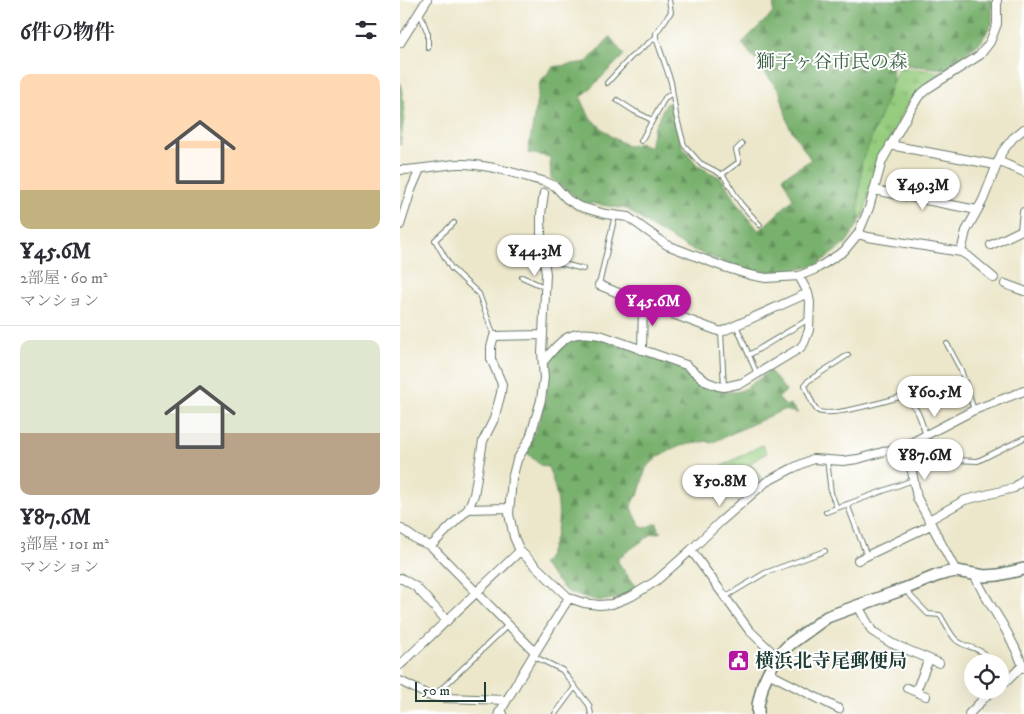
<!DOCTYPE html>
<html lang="ja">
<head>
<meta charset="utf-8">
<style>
  body { margin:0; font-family:"IM FELL DW Pica","Noto Serif JP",serif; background:#f2f2f3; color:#2b2b33; height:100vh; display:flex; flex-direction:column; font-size:19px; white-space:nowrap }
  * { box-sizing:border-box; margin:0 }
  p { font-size:16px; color:#7c7c81 }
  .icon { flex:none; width:28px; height:28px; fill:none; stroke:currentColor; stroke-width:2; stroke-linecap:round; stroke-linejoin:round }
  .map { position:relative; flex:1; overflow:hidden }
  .side { display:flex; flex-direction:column; background:#fff; width:400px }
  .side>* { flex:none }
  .fabs { position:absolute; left:564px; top:654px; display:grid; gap:10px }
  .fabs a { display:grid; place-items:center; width:45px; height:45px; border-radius:50%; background:#fff; box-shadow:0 5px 20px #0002; font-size:25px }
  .scale { position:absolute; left:15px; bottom:12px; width:71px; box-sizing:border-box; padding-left:5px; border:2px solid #1f3d34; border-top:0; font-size:14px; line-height:18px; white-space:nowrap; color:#1f3d34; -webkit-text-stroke:4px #fff; paint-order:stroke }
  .price { position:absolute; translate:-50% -42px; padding:0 11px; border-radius:18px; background:#fff; color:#222; font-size:16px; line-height:32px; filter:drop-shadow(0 1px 2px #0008) }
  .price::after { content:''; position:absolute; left:50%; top:30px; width:15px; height:11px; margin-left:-8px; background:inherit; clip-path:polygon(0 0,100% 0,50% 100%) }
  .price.selected { background:#b5179e; color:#fff }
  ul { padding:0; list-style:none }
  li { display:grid; align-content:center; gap:10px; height:265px; padding:0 20px }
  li+li { border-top:1px solid #e1e1e2 }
  li span { display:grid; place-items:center; height:155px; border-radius:10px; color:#555 }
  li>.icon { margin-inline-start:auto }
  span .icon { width:90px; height:90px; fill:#fffc; stroke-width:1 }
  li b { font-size:21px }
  h2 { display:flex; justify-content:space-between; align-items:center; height:60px; padding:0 20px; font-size:21px }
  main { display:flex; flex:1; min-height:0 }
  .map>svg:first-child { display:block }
  .forest { fill:url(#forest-firs); stroke:#4c7650 }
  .park { fill:url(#park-tufts); stroke:#5a8459 }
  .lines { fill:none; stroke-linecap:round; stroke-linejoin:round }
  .service-casing { stroke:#677869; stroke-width:6 }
  .minor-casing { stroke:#677869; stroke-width:10 }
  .tertiary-casing { stroke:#677869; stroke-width:12 }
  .secondary-casing { stroke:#677869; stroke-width:14 }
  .service { stroke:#fff; stroke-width:4 }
  .minor { stroke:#fff; stroke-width:8 }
  .tertiary { stroke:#fff; stroke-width:10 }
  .secondary { stroke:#fff; stroke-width:11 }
  .labels { text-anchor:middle; stroke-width:4; stroke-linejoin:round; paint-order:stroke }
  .park-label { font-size:19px; fill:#3c6146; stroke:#fff }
  .poi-label { font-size:19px; font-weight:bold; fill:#1f3d34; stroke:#fff; text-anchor:start }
</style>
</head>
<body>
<main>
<section class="side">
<h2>6件の物件<svg class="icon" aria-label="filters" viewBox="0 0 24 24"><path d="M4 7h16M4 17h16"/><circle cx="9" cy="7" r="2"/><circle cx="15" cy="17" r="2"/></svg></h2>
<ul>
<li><span style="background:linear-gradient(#ffd9b3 75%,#c2b280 0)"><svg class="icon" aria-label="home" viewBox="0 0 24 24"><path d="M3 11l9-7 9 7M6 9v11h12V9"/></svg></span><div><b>¥45.6M</b><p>2部屋 · 60 m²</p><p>マンション</p></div></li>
<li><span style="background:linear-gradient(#dfe7d0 60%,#b9a48a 0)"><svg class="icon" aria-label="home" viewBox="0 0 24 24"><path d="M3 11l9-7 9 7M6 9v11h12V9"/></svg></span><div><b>¥87.6M</b><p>3部屋 · 101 m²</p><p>マンション</p></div></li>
</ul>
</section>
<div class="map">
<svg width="624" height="714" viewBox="0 0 624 714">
  <defs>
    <pattern id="forest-firs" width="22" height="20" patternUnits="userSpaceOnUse" patternTransform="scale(1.25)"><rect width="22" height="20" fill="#78b06d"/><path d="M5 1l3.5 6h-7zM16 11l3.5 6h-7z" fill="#62905a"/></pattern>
    <pattern id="park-tufts" width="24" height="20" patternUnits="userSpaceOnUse" patternTransform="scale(1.25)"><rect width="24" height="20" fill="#95cc7e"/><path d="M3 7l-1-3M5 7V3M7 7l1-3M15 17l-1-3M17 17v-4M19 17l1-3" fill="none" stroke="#79a768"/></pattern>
  </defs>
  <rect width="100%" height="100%" fill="#fff"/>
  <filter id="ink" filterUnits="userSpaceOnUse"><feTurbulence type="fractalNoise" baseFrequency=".02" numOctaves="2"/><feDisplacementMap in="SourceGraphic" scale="10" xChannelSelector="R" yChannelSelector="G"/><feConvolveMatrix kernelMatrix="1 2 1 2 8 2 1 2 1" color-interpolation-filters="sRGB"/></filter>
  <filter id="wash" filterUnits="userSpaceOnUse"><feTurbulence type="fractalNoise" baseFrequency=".0096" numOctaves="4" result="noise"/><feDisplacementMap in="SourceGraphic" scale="20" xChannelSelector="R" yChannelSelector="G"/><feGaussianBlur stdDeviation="1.12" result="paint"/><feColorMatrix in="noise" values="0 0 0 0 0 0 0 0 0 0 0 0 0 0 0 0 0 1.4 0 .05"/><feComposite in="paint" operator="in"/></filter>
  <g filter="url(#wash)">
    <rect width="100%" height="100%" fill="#ece7cb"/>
    <path class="forest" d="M 374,0 L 592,0 L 592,23 L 581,42 L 545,69 L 493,64 L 490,120 L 459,223 L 446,243 L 418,264 L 391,272 L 359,271 L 338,268 L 286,247 L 252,227 L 227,209 L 183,202 L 151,178 L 150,157 L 128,153 L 140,82 L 153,67 L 187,62 L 210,37 L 224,55 L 181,98 L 190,118 L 212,137 L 228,146 L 240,143 L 250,147 L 254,128 L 266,103 L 271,105 L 282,146 L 298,166 L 321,178 L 344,212 L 359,231 L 393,199 L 383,177 L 411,160 L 389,126 L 380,92 L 342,43 L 373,13 Z
      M 0,83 L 5,109 L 0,146 Z
      M 188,336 L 207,341 L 284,369 L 307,386 L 327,392 L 335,392 L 343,390 L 370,371 L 386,391 L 378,398 L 386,406 L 390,404 L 398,413 L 383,410 L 311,443 L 307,441 L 280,446 L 259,456 L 246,468 L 238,496 L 234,498 L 231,507 L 241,527 L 245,528 L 257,523 L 258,530 L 262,532 L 252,534 L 218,558 L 218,562 L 237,589 L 214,599 L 201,601 L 188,598 L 172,594 L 165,590 L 142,564 C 149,558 150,552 153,544 C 163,517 158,493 148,467 L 140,465 L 125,451 C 135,434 144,413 146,393 C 148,385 145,372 147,366 C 148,357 165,341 173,338 C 177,336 184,337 188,336 Z"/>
    <path class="park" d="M 498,67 L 542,72 L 525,85 L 509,101 L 480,158 L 462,220 L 458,212 L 462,161 L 481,114 Z
      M 362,445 L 367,453 L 350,463 L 362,479 L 343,495 L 322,466 Z"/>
  </g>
  <g filter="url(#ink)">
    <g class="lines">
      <defs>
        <path id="service" d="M 269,0 L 271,12 L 256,33 L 256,38 L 271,82 L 276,115 L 284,145 L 300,163 L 323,175 L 341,204 L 360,225
          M 20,13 L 28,34 L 28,48
          M 207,83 L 231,57 L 256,37
          M 217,100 L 234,111 L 252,120
          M 241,141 L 265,98 L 272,93
          M 321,175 L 339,162 L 336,150 L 342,144
          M 54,223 L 35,240 L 51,268 L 79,294 L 94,336
          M 144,259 L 183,269
          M 122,277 L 144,287
          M 199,285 L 215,215
          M 336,325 L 357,374
          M 321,332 L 324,387
          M 547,344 L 561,370 L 574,410
          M 349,355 L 409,319
          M 448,355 L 408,381 L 405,385 C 407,391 413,406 417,410 C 425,419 486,401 500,397 C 519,405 520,418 526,436
          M 427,460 L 431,493 L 437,508
          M 510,461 L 530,459 L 578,461 L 624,438
          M 447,504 L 467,556
          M 426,512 L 513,480
          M 506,591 L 528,614 L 540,615 C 545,623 550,634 556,640 C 564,648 591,649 586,662
          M 325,597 L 365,573 L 425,551
          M 133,656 L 162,670 L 189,705 L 191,714
          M 34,696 L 108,625
          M 155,714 L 175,687"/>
        <path id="minor" d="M 0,43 L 27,0
          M 490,145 L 596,165
          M 598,161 L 624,172
          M 0,170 C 20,170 39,165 58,164 C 86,163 119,175 146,182 L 155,186 L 167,199 L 178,206 L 205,214 L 228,217 L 267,245 L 324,267 L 350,275 L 366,278 L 399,276 L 416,269 L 444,251 L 458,234 L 469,208 L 482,161 L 509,112 L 519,96 L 527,89 L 580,55 L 590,42 L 597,24 L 597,0
          M 474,190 L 577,210
          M 144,193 L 141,214 L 141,240 L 146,274 L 142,353 L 144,378 L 141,400 L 130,438 L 117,460 L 112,479 L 109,514 L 114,537 L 120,551 L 169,598 L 184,603 L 199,605 L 212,604 L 232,596 L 256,581 L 291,550 L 320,522 L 366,482 L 393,468 L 413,459 L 443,461 L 458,459 L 507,445 L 574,410 L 624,391
          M 0,225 L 11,190 L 20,169
          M 458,234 L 468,237 L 561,252 L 566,231 L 583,200 L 602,152 L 613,138 L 624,129
          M 591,245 L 622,230 L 624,212
          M 561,252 L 568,256 L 594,278
          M 605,284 L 624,291
          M 199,285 L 243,303 L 321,332 L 408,293
          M 242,350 L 243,303
          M 143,362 C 162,339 169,329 200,335 L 286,365 L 307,382 L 318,386 L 324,387 L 342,383 L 400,348 L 404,343 L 409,330 L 410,302 L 408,293 L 399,276
          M 507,445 L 517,498 L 529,520
          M 68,509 L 74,495 L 83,441 L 94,419 L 101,393 L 102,384 L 91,359 L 91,347 L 94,336 L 143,335
          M 0,528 L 17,540 L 31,546 L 135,652
          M 31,546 L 68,509 L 109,508
          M 291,550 L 349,630 L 377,657
          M 458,560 L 531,525
          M 556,571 L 529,520 L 565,500 L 614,488 L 624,479
          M 574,574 C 580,588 587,599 595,612 C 606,629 616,649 624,668
          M 0,579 L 1,578 L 16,587 L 47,621
          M 458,606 L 472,631 L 491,643 L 539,663
          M 0,665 L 120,551
          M 368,673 L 439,709
          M 0,681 L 30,696 L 45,698 L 106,700
          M 600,684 L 608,680 L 623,665
          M 507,688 L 526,696
          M 516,691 L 529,659
          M 99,714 C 121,674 145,636 169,598
          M 569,714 L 592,690"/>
        <path id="tertiary" d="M 100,713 L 102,714"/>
        <path id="secondary" d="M 358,714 L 358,705 L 363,684 L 368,673 L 377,657 L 390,644 L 427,617 L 504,589 L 536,576 L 546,573 L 556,571 L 585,576 L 598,575 L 624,569"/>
      </defs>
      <use href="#service" class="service-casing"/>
      <use href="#minor" class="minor-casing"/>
      <use href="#tertiary" class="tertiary-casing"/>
      <use href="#secondary" class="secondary-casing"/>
      <use href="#service" class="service"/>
      <use href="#minor" class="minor"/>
      <use href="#tertiary" class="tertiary"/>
      <use href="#secondary" class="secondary"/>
    </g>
  </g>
  <defs>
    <symbol id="civic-square" viewBox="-11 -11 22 22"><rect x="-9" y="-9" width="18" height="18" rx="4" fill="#b5179e" stroke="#fff"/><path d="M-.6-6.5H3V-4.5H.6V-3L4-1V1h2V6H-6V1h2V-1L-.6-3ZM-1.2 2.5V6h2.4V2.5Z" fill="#fff"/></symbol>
  </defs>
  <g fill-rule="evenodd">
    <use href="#civic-square" x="326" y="648" width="25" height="25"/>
  </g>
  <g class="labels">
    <g class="park-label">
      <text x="432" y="68">獅子ヶ谷市民の森</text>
    </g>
    <g class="poi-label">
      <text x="355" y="667">横浜北寺尾郵便局</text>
    </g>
  </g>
</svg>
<div class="fabs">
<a><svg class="icon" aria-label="locate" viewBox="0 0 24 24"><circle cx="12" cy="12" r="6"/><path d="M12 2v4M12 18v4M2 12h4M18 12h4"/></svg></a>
</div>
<div class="scale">50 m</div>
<b class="price" style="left:523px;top:211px">¥49.3M</b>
<b class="price" style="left:135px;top:277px">¥44.3M</b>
<b class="price selected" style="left:253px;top:327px">¥45.6M</b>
<b class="price" style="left:535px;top:418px">¥60.5M</b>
<b class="price" style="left:525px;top:481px">¥87.6M</b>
<b class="price" style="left:320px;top:507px">¥50.8M</b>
</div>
</main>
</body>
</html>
